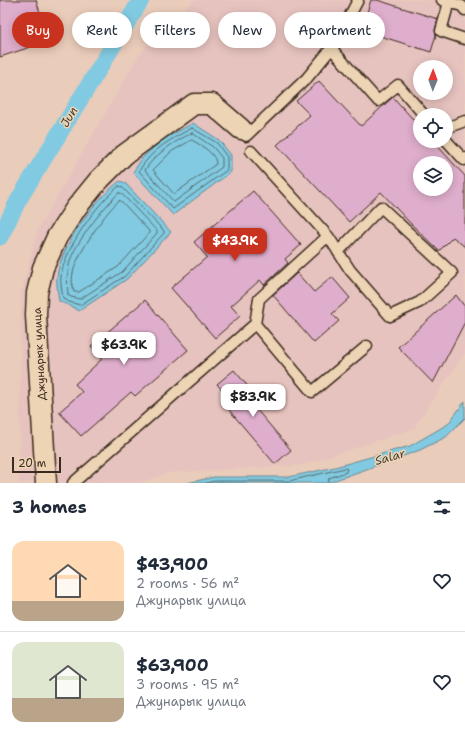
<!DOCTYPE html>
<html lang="en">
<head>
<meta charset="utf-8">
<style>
  body { margin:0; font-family:"Shantell Sans",sans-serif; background:#f2f2f3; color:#1f2937; height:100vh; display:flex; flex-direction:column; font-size:15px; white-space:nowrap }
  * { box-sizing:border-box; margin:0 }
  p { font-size:13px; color:#747a83 }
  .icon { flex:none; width:22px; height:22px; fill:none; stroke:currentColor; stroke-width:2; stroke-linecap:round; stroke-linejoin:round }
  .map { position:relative; height:483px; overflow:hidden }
  .sheet { display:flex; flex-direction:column; background:#fff; flex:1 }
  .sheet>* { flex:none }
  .guide { position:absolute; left:12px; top:12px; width:441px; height:36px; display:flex; gap:8px }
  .needle { width:26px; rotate:1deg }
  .buttons { position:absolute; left:413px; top:60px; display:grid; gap:8px }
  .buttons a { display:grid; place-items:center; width:40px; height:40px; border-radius:50%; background:#fff; box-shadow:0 2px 10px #0003; font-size:20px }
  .scale { position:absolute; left:12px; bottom:10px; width:49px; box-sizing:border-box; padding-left:4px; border:2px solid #3b2a1e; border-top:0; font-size:11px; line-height:14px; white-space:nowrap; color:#3b2a1e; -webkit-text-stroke:3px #edd4b5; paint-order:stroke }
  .price { position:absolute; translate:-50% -34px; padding:0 9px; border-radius:8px; background:#fff; color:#222; font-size:13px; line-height:26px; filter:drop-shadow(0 1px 2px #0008) }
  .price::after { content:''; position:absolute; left:50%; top:24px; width:12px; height:9px; margin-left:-6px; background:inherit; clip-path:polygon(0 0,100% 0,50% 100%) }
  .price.on { background:#c8321e; color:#fff }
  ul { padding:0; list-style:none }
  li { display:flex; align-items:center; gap:12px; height:100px; padding:0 12px }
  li+li { border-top:1px solid #e0e1e3 }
  li span { display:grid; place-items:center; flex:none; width:112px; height:80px; border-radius:12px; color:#555 }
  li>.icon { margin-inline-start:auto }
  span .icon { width:48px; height:48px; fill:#fffc; stroke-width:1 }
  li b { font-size:17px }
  h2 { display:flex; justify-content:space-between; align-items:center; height:48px; padding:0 12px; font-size:17px }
  .chip { padding:0 14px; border-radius:18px; background:#fff; box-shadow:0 2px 10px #0003; font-size:14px; line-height:36px }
  .chip.on { background:#c8321e; color:#fff }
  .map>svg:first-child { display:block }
  .built { fill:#e7c3bf; fill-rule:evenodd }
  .water { fill:#81cae1; stroke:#658a93 }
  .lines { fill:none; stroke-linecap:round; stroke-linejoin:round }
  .shore { stroke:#576a6c; stroke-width:1 }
  .canal { stroke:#81cae1; stroke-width:17 }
  .building { fill:#dfaecc; stroke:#3b2a1e; fill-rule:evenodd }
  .lane-casing { stroke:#3b2a1e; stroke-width:13 }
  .street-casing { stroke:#3b2a1e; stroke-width:23 }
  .lane { stroke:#edd4b5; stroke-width:10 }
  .street { stroke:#edd4b5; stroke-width:20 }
  .labels { text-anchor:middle; stroke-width:3; stroke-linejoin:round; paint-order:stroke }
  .street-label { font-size:11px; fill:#3b2a1e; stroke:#edd4b5 }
  .water-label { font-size:12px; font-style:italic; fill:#46423b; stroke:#edd4b5 }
</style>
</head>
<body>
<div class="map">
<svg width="465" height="483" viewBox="0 0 465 483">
  <rect width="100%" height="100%" fill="#eaccba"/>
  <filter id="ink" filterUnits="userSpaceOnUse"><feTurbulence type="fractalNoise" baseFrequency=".025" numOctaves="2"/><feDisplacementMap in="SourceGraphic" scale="8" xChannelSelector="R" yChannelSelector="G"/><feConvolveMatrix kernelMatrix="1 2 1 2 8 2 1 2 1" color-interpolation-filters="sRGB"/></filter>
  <g filter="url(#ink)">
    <path class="built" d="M 193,0 L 465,0 L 465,353 L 413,429 L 303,465 L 168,473 L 139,483 L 19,483 L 21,296 L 37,231 L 138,56 ZM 420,67 L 446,67 L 446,93 L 420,93 ZM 420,115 L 446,115 L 446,141 L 420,141 ZM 420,163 L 446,163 L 446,189 L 420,189 Z"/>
    <path class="water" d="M 193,123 L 219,140 L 231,155 L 231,172 L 173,215 L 133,172 L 143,157 L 162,140 Z
      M 120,181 L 125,183 L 171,232 L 127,279 L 79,311 C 73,306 66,305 59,301 C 58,293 56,284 57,277 C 60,246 95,199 120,181 Z
      M 465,401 L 465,418 L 446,437 L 420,450 L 327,483 L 187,483 L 214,477 L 289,477 L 335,467 L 410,446 L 448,424 Z"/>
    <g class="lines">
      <path class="shore" d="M 192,128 L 217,143 L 227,157 L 227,170 L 173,209 L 139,171 C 151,150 171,139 192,128 Z
        M 192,133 L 213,147 L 222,158 L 222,167 L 174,202 L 145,170 C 156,153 174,142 192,133 Z
        M 192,140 C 200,145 216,153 216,164 L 174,194 L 153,170 L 171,152 Z
        M 119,186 L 122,187 L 164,231 L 164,233 L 125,276 L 80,305 L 69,302 L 63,298 C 62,291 60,283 61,276 C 65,248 97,203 119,186 Z
        M 119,193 L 121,193 L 157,231 L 157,233 L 122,272 L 80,299 L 71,297 L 68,295 C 67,282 67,270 71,258 C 78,240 104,206 119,193 Z
        M 119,201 L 121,201 L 149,231 L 149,233 L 118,267 L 79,292 L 74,292 C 70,282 73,268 78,259 C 85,244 106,211 119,201 Z
        M 206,483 L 214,481 L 289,481 L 345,468 L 347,469 L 346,472 L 329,478 L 328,483"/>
      <path class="canal" d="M 0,237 L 19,199 L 141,0"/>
    </g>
    <path class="building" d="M 0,0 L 36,0 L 49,41 L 0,57 Z
      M 371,0 L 377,0 L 438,19 L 435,30 L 436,35 L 431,52 L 361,30 Z
      M 319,81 L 361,126 L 393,97 L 420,127 L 420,141 L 433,141 L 465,176 L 465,247 L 453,237 L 439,251 L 410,223 L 381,192 L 349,222 L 277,145 L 310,115 L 296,101 ZM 420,163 L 446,163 L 446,189 L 420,189 Z
      M 253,191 L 301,245 L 285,259 L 288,263 L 264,285 L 260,280 L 231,306 L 240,316 L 215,338 L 171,288 L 207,257 L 194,242 Z
      M 297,273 L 314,292 L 332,277 L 350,298 L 332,314 L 339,321 L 314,343 L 273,295 Z
      M 456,295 L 465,307 L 465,322 L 433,383 L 398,347 Z
      M 145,300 L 188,350 L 135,396 L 131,392 L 81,436 L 59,412 L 82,392 L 75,384 L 102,359 L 91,346 Z
      M 234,370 L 251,390 L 245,396 L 291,450 L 275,464 L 229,410 L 234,405 L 217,384 Z"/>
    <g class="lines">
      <defs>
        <path id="lane" d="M 442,0 L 462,6 L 465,10
          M 449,2 L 441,31 L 465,39
          M 331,48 L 378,101 L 398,85 L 424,115
          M 446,128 L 465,121
          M 242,132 L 246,136 L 307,78 L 335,44 L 358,0
          M 446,140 L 464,160 L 465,158
          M 251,151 L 328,236 L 259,299 L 255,324
          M 328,236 L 350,270 L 390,316 L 420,302 L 452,273 L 381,207 L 338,252
          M 73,483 L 255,324 L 312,392 L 367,346"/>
        <path id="street" d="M 46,483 L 36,315 L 37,293 L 43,268 L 57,237 L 76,208 L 98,181 L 124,155 L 194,104 L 212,104 L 241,129"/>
      </defs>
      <use href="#lane" class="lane-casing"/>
      <use href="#street" class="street-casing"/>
      <use href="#lane" class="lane"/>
      <use href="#street" class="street"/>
    </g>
  </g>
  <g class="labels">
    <g class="street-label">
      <text transform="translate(39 354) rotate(-93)" y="4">Джунарык улица</text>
    </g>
    <g class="water-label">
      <text transform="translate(69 117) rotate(-59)" y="4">Jun</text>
      <text transform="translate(390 457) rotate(-16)" y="4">Salar</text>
    </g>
  </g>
</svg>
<div class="buttons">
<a><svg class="needle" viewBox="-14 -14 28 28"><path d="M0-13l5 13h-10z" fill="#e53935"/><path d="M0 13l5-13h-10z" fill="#747a83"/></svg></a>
<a><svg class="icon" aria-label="locate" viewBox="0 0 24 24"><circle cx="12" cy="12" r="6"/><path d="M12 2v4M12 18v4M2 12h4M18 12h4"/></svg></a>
<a><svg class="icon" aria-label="layers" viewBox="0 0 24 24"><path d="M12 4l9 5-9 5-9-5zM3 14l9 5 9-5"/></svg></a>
</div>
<div class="scale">20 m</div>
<b class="price on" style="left:235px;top:262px">$43.9K</b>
<b class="price" style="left:124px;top:366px">$63.9K</b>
<b class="price" style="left:253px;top:418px">$83.9K</b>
<div class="guide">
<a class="chip on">Buy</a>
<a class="chip">Rent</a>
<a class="chip">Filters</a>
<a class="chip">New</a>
<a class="chip">Apartment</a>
</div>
</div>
<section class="sheet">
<h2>3 homes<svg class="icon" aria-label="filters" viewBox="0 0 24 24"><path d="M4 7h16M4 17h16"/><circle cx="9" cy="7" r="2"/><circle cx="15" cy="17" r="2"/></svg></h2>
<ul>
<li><span style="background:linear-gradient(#ffd9b3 75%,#b9a48a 0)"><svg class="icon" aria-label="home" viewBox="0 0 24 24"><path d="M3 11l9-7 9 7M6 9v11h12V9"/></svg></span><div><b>$43,900</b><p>2 rooms · 56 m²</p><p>Джунарык улица</p></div><svg class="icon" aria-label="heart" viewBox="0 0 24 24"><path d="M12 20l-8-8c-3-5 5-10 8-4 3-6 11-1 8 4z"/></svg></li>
<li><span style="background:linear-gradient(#dfe7d0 70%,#b9a48a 0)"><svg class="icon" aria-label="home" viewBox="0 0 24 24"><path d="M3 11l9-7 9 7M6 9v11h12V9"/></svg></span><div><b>$63,900</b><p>3 rooms · 95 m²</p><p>Джунарык улица</p></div><svg class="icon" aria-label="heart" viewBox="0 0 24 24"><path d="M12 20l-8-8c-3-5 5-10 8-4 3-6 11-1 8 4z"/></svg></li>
</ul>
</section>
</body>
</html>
